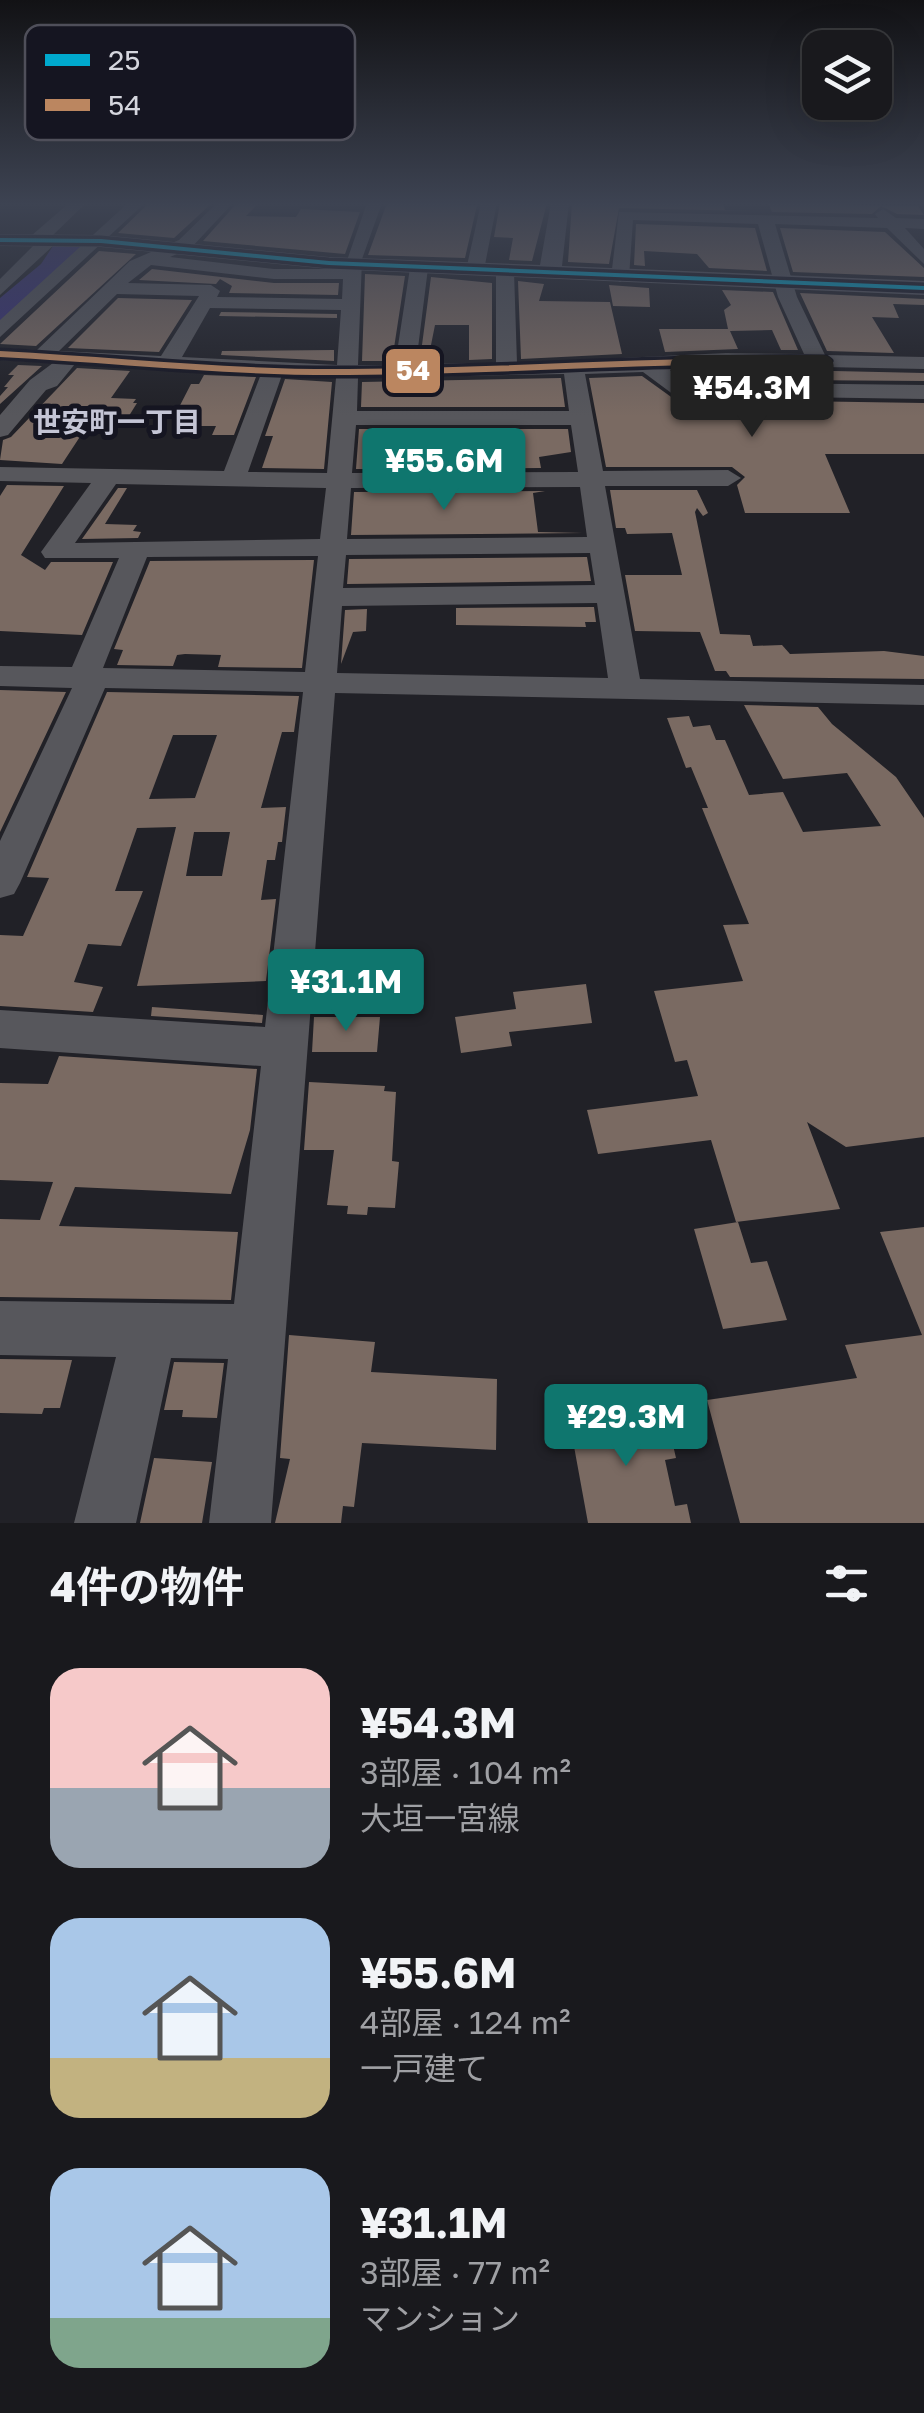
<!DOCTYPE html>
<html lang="ja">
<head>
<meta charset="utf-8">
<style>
  body { margin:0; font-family:"Golos Text","Noto Sans JP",sans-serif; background:#222226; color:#f1f3f6; height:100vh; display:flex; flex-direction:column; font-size:38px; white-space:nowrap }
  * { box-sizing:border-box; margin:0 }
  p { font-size:32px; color:#9fa0a4 }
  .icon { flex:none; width:55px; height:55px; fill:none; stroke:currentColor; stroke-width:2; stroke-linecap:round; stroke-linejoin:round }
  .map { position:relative; height:1523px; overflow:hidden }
  .sheet { display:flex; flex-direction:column; background:#19191d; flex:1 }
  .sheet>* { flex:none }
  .fabs { position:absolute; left:802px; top:30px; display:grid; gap:20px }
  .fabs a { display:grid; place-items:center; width:90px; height:90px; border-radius:20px; background:#19191d; box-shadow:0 10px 40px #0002,0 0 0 2px #37383b; font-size:50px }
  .price { position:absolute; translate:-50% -85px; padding:0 22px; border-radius:10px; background:#0f766e; color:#fff; font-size:32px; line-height:65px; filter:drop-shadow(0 2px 5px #0008) }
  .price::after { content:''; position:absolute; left:50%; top:60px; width:30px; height:22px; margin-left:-15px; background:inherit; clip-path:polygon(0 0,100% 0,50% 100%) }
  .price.active { background:#222; color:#fff }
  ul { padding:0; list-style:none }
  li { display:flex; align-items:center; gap:30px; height:250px; padding:0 50px }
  li span { display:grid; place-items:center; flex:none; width:280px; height:200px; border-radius:30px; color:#555 }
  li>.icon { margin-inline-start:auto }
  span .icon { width:120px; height:120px; fill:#fffc; stroke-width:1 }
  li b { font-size:42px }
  h2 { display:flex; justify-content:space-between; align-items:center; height:120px; padding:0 50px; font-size:42px }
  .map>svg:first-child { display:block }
  .water { fill:#3a3278 }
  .building { fill:#7a6a62; fill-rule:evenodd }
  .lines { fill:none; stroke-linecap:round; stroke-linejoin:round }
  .minor { fill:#57575c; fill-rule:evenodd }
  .major { fill:#57575f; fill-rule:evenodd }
  .bus-1-casing { stroke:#151521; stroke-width:7 }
  .bus-2-casing { stroke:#151521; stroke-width:7 }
  .bus-1 { fill:#00a9ce; fill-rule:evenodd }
  .bus-2 { fill:#bb8660; fill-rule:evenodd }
  .labels { text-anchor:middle; stroke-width:10; stroke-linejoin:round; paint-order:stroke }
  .far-neighbourhood-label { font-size:28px; font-weight:bold; fill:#c4c5d5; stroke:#151521 }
  .key { fill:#151521; stroke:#4f4f5a; stroke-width:2.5 }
  .key-label { font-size:28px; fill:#d5d6de }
  .line-badge { stroke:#151521; stroke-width:4 }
  .badge-label { font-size:28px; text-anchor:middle; font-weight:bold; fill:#fff }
</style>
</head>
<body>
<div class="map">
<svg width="924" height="1523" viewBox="0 0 924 1523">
  <rect width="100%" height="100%" fill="#212127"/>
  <path class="water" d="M 53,246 L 84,247 L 0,322 L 0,298 L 41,264 Z"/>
  <path class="building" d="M 149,203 L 212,203 L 174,238 L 118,233 Z
    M 237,203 L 259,203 L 246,216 L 296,217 L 301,209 L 360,212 L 345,254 L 203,241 Z
    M 387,203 L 477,205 L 465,258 L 368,255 Z
    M 500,203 L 547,203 L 532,261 L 509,260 L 513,238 L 494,237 Z
    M 572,203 L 723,203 L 725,210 L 751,211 L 619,208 L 609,264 L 568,262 Z
    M 768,203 L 918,206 L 924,215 L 897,214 L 881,206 L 872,214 L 772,212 Z
    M 636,224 L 755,228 L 767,271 L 709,268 L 697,254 L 644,251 L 645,266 L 634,265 Z
    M 780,228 L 885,232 L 924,268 L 924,277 L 793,272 Z
    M 99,251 L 136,254 L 36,346 L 0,344 Z
    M 152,269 L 274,283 L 339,283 L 338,295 L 229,293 L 232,286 L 220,279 L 216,284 L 139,280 Z
    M 365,274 L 405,276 L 392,361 L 362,361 Z
    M 431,277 L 492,283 L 492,359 L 469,360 L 469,325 L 435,325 L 428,360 L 420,360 Z
    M 518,281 L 544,284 L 539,301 L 610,302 L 622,354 L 521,359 Z
    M 609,285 L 649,288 L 650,307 L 613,306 Z
    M 722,290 L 773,292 L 798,350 L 781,350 L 772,330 L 730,331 L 738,349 L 665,352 L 659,329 L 728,329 L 724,310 L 731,305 Z
    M 800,293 L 924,299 L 924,305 L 893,304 L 899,318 L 872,317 L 894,353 L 827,351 Z
    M 118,298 L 192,300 L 159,352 L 68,348 Z
    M 221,312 L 337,314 L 337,318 L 219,316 Z
    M 334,350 L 334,361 L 221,355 L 222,351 Z
    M 18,365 L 42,366 L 0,404 L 0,396 L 8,387 L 4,387 L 14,375 L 8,375 Z
    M 77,368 L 130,371 L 111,398 L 136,399 L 133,403 L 137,403 L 122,427 L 87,426 L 62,464 L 0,460 L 3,440 L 11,437 Z
    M 726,369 L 746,369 L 750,379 L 683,378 L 678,373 Z
    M 789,370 L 924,373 L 924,381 L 793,380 Z
    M 204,375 L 256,377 L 234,435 L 212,435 L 216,426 L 197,426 L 200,419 L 173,419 L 191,384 L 199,384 Z
    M 642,376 L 674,399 L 924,403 L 924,454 L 825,454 L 850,513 L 745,513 L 737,485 L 745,477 L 732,467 L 606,467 L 589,378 Z
    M 561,378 L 565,407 L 361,407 L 362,382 Z
    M 285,379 L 332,382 L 324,469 L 262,468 L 273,436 L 265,436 Z
    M 359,429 L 568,429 L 571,452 L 539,457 L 541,468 L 356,469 Z
    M 7,485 L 64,486 L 21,555 L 45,570 L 51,562 L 113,562 L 82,635 L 0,631 L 0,496 Z
    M 118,488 L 127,488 L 105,524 L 137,525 L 133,531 L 141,532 L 138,538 L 82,539 Z
    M 610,490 L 697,490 L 708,513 L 703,516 L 697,508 L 695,512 L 720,634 L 750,635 L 753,646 L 782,645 L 790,654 L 884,651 L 924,656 L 924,679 L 730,677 L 726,671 L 715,671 L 700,632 L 635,631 L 625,575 L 682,575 L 672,533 L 627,534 L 625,528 L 616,528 Z
    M 545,491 L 533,493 L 538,532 L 583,533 L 351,535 L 354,492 Z
    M 587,557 L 591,581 L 347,584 L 349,559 Z
    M 314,560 L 302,668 L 218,667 L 221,655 L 185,654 L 177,655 L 173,666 L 117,665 L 123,650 L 114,649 L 150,561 Z
    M 594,607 L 596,622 L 585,622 L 586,627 L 456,625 L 456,608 Z
    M 367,609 L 366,631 L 353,632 L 341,664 L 345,610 Z
    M 0,690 L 66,692 L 0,832 Z
    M 107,692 L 299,696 L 294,732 L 282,732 L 261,808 L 286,807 L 282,842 L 278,842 L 275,860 L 267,860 L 261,900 L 276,899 L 266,981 L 137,986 L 176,827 L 137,828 L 115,891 L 143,891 L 121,946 L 88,944 L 74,982 L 103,987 L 93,1012 L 0,1006 L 0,935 L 23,936 L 49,878 L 27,877 ZM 173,735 L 217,735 L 195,798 L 149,799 ZM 194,832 L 230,832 L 222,876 L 186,876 Z
    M 744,705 L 818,707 L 832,724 L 896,777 L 924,818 L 924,1137 L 846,1147 L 807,1122 L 840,1209 L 736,1222 L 711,1140 L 598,1154 L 587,1110 L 698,1096 L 687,1060 L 675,1062 L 654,991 L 743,981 L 723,925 L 749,924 L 702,808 L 708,808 L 691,767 L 686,768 L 667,718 L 689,716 L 693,727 L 710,725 L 716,740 L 725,740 L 749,795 L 783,792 L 803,832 L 881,826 L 847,773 L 783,779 Z
    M 586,984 L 592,1023 L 509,1032 L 512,1046 L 461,1053 L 455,1017 L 516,1009 L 513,992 Z
    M 152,1007 L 263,1015 L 262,1023 L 151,1016 Z
    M 314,1017 L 380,1017 L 377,1052 L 312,1052 Z
    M 59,1056 L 257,1069 L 250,1130 L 231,1194 L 75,1187 L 59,1226 L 238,1232 L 231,1300 L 0,1297 L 0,1219 L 40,1220 L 53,1182 L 0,1180 L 0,1083 L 48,1084 Z
    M 309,1082 L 385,1086 L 384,1091 L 396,1092 L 392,1161 L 399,1162 L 395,1208 L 368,1207 L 367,1215 L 347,1214 L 348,1206 L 327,1205 L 334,1150 L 304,1150 Z
    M 738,1222 L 751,1263 L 767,1261 L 787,1320 L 723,1329 L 694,1229 Z
    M 924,1227 L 924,1523 L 740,1523 L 707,1400 L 857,1378 L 845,1345 L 922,1335 L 880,1232 Z
    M 289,1335 L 375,1342 L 371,1372 L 497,1379 L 496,1450 L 362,1443 L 354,1507 L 343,1506 L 341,1523 L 275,1523 L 290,1459 L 280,1458 Z
    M 0,1359 L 72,1360 L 60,1408 L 44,1408 L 42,1414 L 0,1413 Z
    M 174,1362 L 224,1363 L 217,1418 L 182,1417 L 183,1410 L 164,1410 Z
    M 653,1408 L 659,1433 L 670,1432 L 676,1458 L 665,1460 L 675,1506 L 687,1504 L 691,1523 L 588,1523 L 569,1419 Z
    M 154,1458 L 212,1462 L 202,1523 L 140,1523 Z"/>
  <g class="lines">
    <path class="minor" d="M 69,203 L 86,203 L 53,235 L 58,239 L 56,243 L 0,295 L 0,279 L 35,244 L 29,240 L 31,236 Z
      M 128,203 L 145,203 L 0,337 L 0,320 Z
      M 217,203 L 233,203 L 191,248 L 170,257 L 274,269 L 344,269 L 367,203 L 382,203 L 362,259 L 358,365 L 395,365 L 410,268 L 419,263 L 428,268 L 416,364 L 496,363 L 496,272 L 505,267 L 514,272 L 517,363 L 726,353 L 804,354 L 778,297 L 758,224 L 633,220 L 629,277 L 620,282 L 611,277 L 619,212 L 878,218 L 875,214 L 883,209 L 896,218 L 924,219 L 924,229 L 905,228 L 924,249 L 924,264 L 887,228 L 775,224 L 797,297 L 825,355 L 924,357 L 924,369 L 726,365 L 670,370 L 681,382 L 924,385 L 924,399 L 674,395 L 643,372 L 585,374 L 603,471 L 728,470 L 741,478 L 728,486 L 605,486 L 640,679 L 924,685 L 924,705 L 335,693 L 271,1523 L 209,1523 L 228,1359 L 171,1358 L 136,1523 L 74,1523 L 116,1357 L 0,1355 L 0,1301 L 234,1304 L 261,1066 L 0,1048 L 0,1010 L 265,1027 L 303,692 L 105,688 L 20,883 L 14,894 L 0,898 L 0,841 L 72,688 L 0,686 L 0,666 L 72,667 L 119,558 L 45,558 L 41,552 L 91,483 L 0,481 L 0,467 L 224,471 L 261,374 L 75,364 L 57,386 L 46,390 L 8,435 L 0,437 L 0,415 L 30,380 L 53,363 L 0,360 L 0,348 L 37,350 L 130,261 L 179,240 ZM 151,265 L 274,279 L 343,279 L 342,299 L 217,297 L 220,291 L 211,285 L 128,283 ZM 117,294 L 199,296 L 161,356 L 59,351 ZM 210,308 L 341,310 L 337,365 L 182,357 ZM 564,374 L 569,411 L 357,411 L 358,378 ZM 282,375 L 336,378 L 327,473 L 248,472 ZM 356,425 L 571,425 L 578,472 L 352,473 ZM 116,484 L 326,488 L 320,539 L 75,543 ZM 580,487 L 587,537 L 347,539 L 351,488 ZM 590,553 L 595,585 L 343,588 L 346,555 ZM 318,556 L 305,672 L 103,668 L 147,557 ZM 597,603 L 608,678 L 337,673 L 342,606 Z
      M 481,203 L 497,203 L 484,270 L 475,275 L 466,270 Z"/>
    <path class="major" d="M 551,203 L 569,203 L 562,266 L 924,281 L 924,295 L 329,269 L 101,247 L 0,246 L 0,234 L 101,235 L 329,257 L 540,265 Z"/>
    <defs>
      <path id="bus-1" d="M 0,238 L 101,239 L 329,261 L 924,286 L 924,290 L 329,265 L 101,243 L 0,242 Z"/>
      <path id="bus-2" d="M 0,351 C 116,357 232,370 348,369 C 508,368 667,356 826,358 L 830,361 L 826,364 C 667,362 508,374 348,375 C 232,376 116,363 0,357 Z"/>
    </defs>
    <use href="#bus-1" class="bus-1-casing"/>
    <use href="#bus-2" class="bus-2-casing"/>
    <use href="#bus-1" class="bus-1"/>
    <use href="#bus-2" class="bus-2"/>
  </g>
  <linearGradient id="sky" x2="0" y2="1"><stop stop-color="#121215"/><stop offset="0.49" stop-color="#3d4352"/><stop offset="1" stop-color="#3d4352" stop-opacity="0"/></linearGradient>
  <rect width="924" height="416" fill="url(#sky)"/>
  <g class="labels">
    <g class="far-neighbourhood-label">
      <text x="117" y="432">世安町一丁目</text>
    </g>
  </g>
  <rect x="25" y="25" width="330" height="115" rx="15" class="key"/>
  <rect x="45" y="54" width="45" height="12" fill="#00a9ce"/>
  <rect x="45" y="99" width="45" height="12" fill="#bb8660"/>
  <g class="key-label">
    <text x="108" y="70">25</text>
    <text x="108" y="115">54</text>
  </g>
  <rect class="line-badge" x="384" y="347" width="58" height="48" rx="10" fill="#bb8660"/>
  <g class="badge-label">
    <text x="413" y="380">54</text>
  </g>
</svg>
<div class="fabs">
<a><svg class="icon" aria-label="layers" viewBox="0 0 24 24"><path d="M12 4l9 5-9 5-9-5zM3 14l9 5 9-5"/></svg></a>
</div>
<b class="price active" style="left:752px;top:440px">¥54.3M</b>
<b class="price" style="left:444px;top:513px">¥55.6M</b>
<b class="price" style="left:346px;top:1034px">¥31.1M</b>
<b class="price" style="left:626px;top:1469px">¥29.3M</b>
</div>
<section class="sheet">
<h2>4件の物件<svg class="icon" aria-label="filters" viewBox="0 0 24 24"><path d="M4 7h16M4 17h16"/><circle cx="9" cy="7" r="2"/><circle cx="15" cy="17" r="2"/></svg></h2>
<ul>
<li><span style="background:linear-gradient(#f6c9c9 60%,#9aa5b1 0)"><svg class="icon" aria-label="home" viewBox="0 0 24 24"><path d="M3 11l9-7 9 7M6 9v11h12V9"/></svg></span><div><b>¥54.3M</b><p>3部屋 · 104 m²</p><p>大垣一宮線</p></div></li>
<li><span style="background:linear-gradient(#a9c7e8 70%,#c2b280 0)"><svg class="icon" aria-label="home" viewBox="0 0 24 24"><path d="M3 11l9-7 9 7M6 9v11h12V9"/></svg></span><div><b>¥55.6M</b><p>4部屋 · 124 m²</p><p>一戸建て</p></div></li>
<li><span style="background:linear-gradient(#a9c7e8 75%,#7fa58c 0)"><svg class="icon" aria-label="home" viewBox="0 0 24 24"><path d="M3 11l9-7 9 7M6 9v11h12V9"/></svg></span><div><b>¥31.1M</b><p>3部屋 · 77 m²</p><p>マンション</p></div></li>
</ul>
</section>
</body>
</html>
